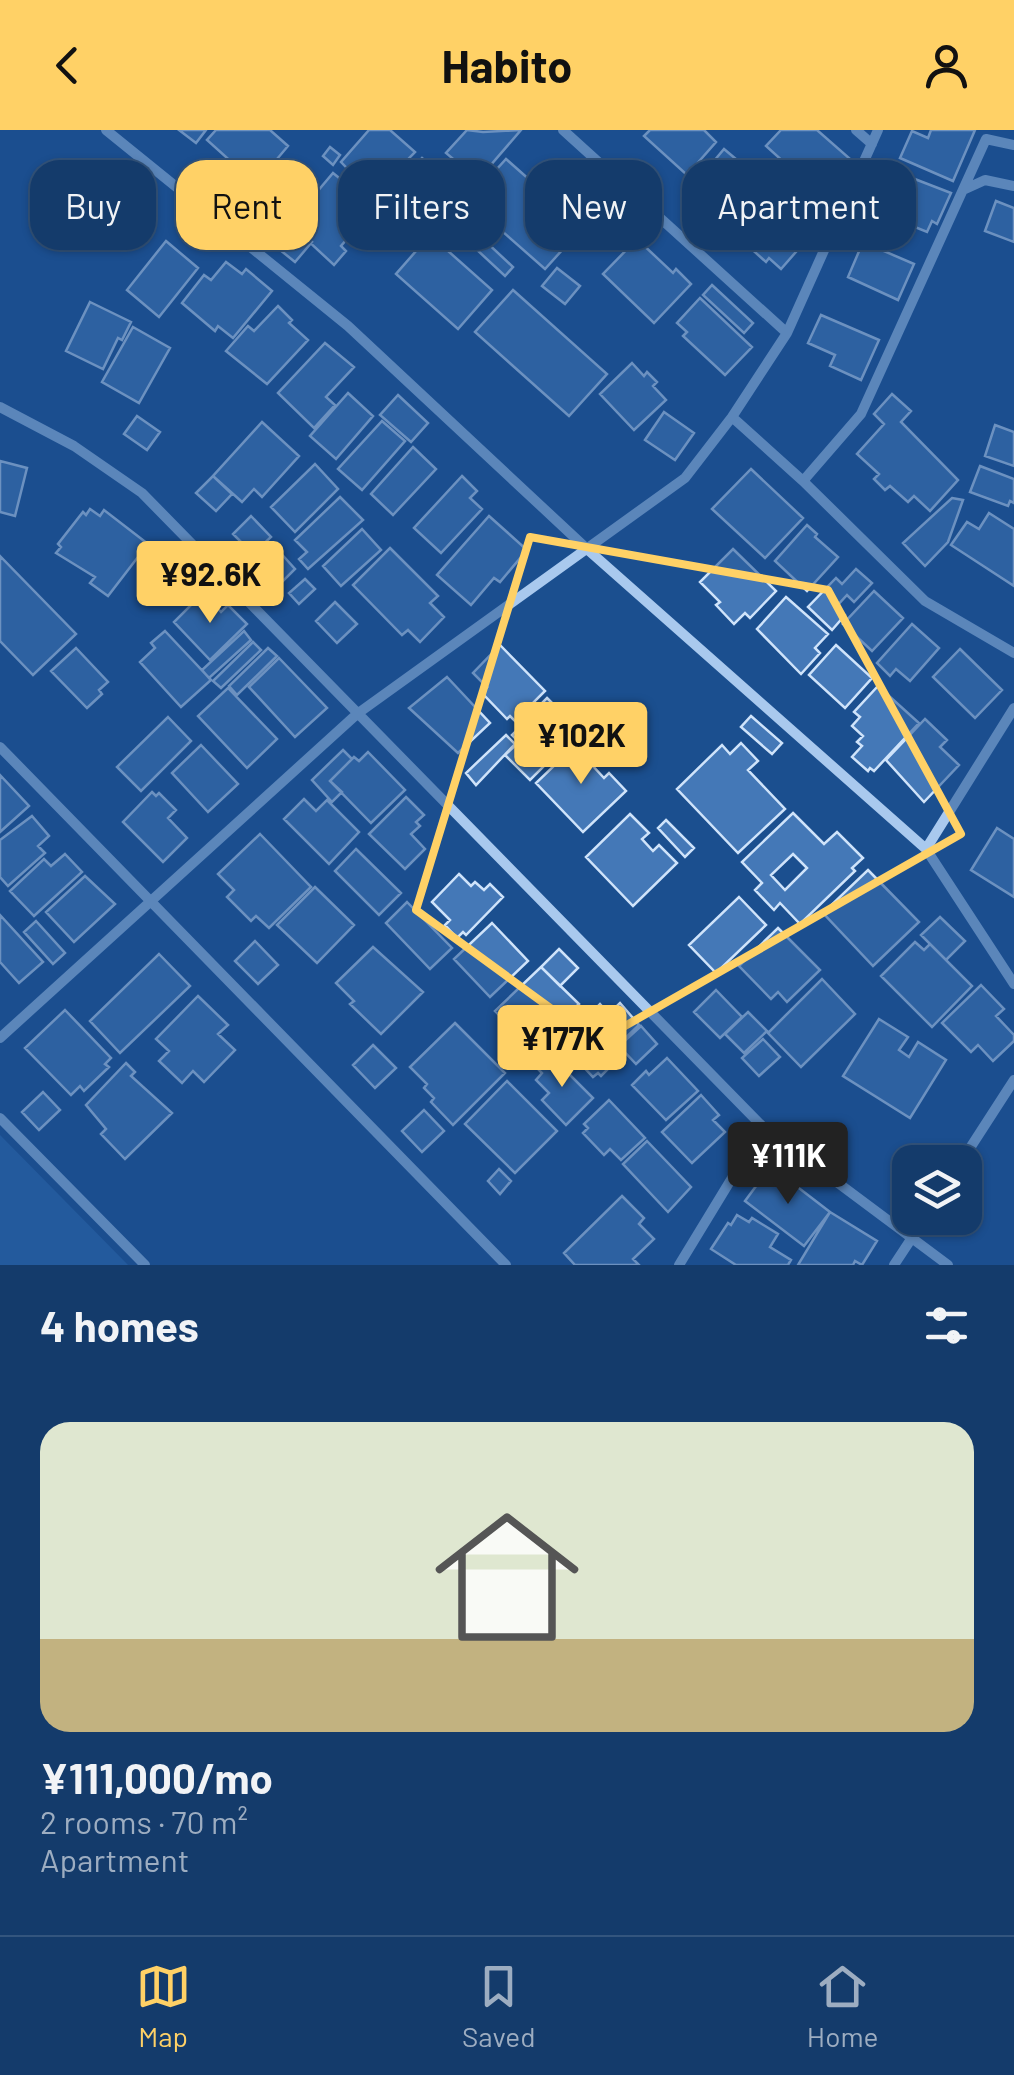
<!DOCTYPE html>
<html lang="en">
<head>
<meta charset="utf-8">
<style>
  body { margin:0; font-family:Barlow,sans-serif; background:#214673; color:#f1f3f6; height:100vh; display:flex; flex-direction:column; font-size:38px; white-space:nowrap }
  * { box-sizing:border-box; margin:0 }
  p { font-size:32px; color:#9dadc1 }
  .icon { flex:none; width:55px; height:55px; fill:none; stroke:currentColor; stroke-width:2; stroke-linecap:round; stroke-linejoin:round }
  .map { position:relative; height:1135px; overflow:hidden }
  .drawer { display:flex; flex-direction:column; background:#143b6b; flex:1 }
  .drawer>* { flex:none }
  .hud { position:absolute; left:30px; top:30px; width:955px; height:90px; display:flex; gap:20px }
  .tools { position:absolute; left:892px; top:1015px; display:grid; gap:20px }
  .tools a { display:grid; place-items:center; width:90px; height:90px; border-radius:20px; background:#143b6b; box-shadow:0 2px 8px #0004,0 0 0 2px #33557e; font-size:50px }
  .price { position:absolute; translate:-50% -85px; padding:0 22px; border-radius:10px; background:#ffd166; color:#111; font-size:32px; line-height:65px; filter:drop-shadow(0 2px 5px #0008) }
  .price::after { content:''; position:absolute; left:50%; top:60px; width:30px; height:22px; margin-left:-15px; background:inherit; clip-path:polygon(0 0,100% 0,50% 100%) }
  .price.selected { background:#222; color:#fff }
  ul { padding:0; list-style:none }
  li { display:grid; align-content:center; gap:20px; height:530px; padding:0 40px }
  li+li { border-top:2px solid #33557e }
  li span { display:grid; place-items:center; height:310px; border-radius:30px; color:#555 }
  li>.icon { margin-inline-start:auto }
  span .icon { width:180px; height:180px; fill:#fffc; stroke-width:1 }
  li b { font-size:42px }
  h2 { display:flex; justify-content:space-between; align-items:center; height:120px; padding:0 40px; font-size:42px }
  .pill { padding:0 35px; border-radius:30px; background:#143b6b; box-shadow:0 2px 8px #0004,0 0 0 2px #33557e; font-size:35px; line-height:90px }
  .pill.selected { background:#ffd166; color:#111 }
  header { display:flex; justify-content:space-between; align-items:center; height:130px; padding:0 40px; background:#ffd166; color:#111; font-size:45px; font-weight:700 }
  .dock { display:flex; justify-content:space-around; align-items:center; height:140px; border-top:2px solid #33557e; background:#143b6b; font-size:28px; color:#9dadc1 }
  .dock a { display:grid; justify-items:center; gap:5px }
  .dock .selected { color:#ffd166 }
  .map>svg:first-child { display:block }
  .green { fill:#2e69ad }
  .building { fill:#4478b7; stroke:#cfe3fa; stroke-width:2.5; fill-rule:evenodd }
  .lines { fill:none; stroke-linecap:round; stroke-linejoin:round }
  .street { stroke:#a9c9ee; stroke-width:10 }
  .marked { fill:none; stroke:#ffd166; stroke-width:8; stroke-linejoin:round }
</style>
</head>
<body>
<header><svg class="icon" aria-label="back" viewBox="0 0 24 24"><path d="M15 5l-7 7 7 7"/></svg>Habito<svg class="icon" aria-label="person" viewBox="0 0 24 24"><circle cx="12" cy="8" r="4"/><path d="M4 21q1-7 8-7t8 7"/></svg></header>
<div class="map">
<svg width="1014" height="1135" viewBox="0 0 1014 1135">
  <rect width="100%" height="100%" fill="#1b4f8f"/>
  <path class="green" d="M 0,1005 L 128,1135 L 0,1135 Z"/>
  <path class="building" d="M 179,0 L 206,0 L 196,13 Z
    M 216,0 L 270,0 L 288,16 L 256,54 L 207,10 Z
    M 369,0 L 390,0 L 415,22 L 373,65 L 341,32 Z
    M 467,0 L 483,2 L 521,0 L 483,44 L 471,33 L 465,39 L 446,23 Z
    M 650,0 L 704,0 L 716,12 L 687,45 L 644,6 Z
    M 781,0 L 817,0 L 849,28 L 818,63 L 766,16 Z
    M 931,0 L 975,0 L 953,51 L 900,28 L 912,1 L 928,8 Z
    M 330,17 L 340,25 L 333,35 L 323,26 Z
    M 724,19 L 768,56 L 729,102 L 712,88 L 720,78 L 693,56 Z
    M 422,28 L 459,62 L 431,94 L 393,61 Z
    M 506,29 L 583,97 L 545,139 L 468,71 Z
    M 881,36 L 951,63 L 937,94 L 932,91 L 927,102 L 915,97 L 914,101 L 907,98 L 906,102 L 889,94 L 886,101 L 858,88 Z
    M 333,43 L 359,64 L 356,68 L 371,81 L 341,116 L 346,121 L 334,135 L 290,94 Z
    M 775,62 L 787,73 L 780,81 L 809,107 L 781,139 L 769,128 L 766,132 L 737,106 Z
    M 996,71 L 1014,78 L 1014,112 L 985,101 Z
    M 286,91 L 312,112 L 295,132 L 269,111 Z
    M 468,95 L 513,137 L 505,146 L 460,104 Z
    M 430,105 L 492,160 L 458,199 L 396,144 Z
    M 637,109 L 673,143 L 676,139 L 691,154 L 654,193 L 603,144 Z
    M 166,111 L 198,138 L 159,187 L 127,160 Z
    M 863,112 L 914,134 L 898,170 L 848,147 Z
    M 226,132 L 242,144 L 246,139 L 272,161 L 233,208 L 218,196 L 215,201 L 182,173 L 204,145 L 211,150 Z
    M 557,138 L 580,156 L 565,174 L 542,156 Z
    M 712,155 L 753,193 L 744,203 L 703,165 Z
    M 513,160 L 607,244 L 569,286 L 475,202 Z
    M 700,168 L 752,217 L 725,245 L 683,206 L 687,202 L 677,193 Z
    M 90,172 L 131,192 L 122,210 L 118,208 L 103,239 L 66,221 Z
    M 278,176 L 292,190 L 289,193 L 308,210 L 267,254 L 226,221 L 248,196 L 254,201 Z
    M 821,185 L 879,210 L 861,250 L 830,236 L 835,225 L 808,213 Z
    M 133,197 L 170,218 L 139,273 L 102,252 Z
    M 325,213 L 354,237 L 326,267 L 335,275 L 314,298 L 278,263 Z
    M 632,233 L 644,246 L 647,242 L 657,252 L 653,256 L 666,270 L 634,300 L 600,264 Z
    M 348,263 L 373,286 L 336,329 L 310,306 Z
    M 892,264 L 911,281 L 901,292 L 958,350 L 930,381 L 914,366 L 908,372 L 890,356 L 885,360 L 874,349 L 879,344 L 857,324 L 884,294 L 874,284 Z
    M 398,265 L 428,293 L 411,312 L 380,285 Z
    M 664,282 L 694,303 L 675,330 L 645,310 Z
    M 137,286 L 160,302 L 147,320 L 124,304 Z
    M 382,291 L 405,311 L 362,360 L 338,339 Z
    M 262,292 L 299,326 L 262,367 L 254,359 L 242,372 L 213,346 Z
    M 995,295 L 1014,302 L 1014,336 L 985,326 Z
    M 413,317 L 436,339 L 393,385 L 371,364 Z
    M 0,331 L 27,338 L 15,386 L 0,382 Z
    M 315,334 L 338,359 L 295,402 L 271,377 Z
    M 980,336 L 1014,349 L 1014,373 L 1010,371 L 1008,376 L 970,362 Z
    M 751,339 L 803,388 L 765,428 L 712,379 Z
    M 213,346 L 232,364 L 216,381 L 196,363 Z
    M 462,346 L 477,361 L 470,368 L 482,379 L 441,423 L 414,398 Z
    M 340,367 L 363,390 L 308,439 L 299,429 L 307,422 L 295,410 Z
    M 952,368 L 963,370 L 948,412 L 925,436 L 903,413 Z
    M 90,379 L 100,386 L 104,380 L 148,414 L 108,466 L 90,453 L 95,447 L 56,423 L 61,417 L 58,414 L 83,382 L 86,385 Z
    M 989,383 L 1014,399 L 1014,456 L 951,415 L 967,392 L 979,399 Z
    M 251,386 L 271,407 L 253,424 L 233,404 Z
    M 489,386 L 527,420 L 500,452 L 494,448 L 471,475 L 437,445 Z
    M 807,395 L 817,404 L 815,407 L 838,427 L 807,461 L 775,431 Z
    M 362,399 L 381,420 L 341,456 L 323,436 Z
    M 390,418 L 438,466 L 430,473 L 444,487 L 420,512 L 408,500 L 402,505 L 353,455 Z
    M 277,419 L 295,439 L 281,453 L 261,433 Z
    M 733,419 L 776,461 L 750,488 L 745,483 L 734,494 L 716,475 L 720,472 L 700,452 Z
    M 0,426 L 76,504 L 33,545 L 0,511 Z
    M 856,439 L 872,453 L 854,472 L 847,465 L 836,477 L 845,485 L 832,500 L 808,477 L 836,448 L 842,454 Z
    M 305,449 L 315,459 L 299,474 L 289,463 Z
    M 874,461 L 903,488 L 872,521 L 843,494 Z
    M 203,463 L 221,482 L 228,475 L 247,494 L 210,530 L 174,492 Z
    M 786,467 L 828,504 L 815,518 L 820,523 L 801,544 L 757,499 Z
    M 335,472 L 357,494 L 337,513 L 316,491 Z
    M 912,494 L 939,518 L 910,551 L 896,539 L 890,546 L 877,533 Z
    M 165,501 L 211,550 L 181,577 L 140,532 L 155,518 L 151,513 Z
    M 244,501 L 251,510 L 209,548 L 202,540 Z
    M 253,512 L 261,520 L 221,558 L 213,551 Z
    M 500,515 L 545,561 L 515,591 L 510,586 L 507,589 L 482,563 L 487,557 L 473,543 Z
    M 836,515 L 872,548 L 845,578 L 809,545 Z
    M 76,518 L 108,552 L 99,560 L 102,564 L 87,578 L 51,541 Z
    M 268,518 L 277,526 L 237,565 L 229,556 Z
    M 960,519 L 1002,560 L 975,588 L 933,547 Z
    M 279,528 L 327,578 L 295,607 L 249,557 Z
    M 447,547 L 490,593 L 458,623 L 409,578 Z
    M 878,556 L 919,593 L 874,641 L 870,638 L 868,641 L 852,627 L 862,616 L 857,612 L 863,606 L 852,596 L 860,587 L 854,582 Z
    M 228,558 L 277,609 L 247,638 L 198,586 Z
    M 547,568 L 567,588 L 571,584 L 583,597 L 530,650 L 505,625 L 519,612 L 512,605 L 523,594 L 531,603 L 539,595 L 529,586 Z
    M 751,586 L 782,613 L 772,624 L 741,597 Z
    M 168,587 L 191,611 L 141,661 L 117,637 Z
    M 925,589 L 947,610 L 940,617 L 959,635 L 924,672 L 886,630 Z
    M 506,605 L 515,614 L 476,655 L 466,643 Z
    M 580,611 L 598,629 L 592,635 L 604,648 L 609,643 L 626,661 L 583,702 L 536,653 Z
    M 741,613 L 758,631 L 748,640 L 785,679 L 738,723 L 677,659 L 722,615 L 730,624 Z
    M 201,615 L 238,654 L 208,682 L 172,643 Z
    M 343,620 L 352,629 L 330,651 L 342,662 L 332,672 L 312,650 Z
    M 368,622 L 405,660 L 371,693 L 330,651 L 354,627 L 359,631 Z
    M 0,645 L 29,676 L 0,702 Z
    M 152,662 L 156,666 L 159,663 L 176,680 L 168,688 L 187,708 L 163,732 L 123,692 Z
    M 406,667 L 424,685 L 416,692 L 420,696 L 411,704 L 425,719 L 405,739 L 369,704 Z
    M 304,669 L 316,681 L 327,670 L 359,702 L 329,734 L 284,689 Z
    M 793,683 L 824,714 L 837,702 L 863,728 L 852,738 L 855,741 L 800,794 L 780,773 L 774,780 L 755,760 L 762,753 L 742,732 ZM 793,724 L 807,738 L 785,760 L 771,745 Z
    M 630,684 L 649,703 L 642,709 L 653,721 L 659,715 L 677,733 L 633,776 L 586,727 Z
    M 32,686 L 49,706 L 38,716 L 45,723 L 8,756 L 0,747 L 0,710 Z
    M 666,690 L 694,718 L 685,727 L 658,698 Z
    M 997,698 L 1014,709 L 1014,767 L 971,740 Z
    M 260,704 L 311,757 L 269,798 L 256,786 L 251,791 L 227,767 L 234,760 L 218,744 Z
    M 356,719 L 401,763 L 379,785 L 335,741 Z
    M 65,724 L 82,742 L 34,786 L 10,761 L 44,729 L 51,736 Z
    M 868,740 L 919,792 L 873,836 L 823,783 Z
    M 459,744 L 471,756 L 475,752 L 484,760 L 490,754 L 503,767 L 466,805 L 463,802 L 457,808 L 445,795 L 450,790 L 432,772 Z
    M 85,746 L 115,774 L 74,812 L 46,782 Z
    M 315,757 L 354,795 L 317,833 L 277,795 Z
    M 739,767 L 766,795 L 716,843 L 689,815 Z
    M 407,772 L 452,818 L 430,839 L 386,793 Z
    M 0,785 L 43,832 L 19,853 L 0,832 Z
    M 940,787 L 965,811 L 946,830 L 921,805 Z
    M 36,791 L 65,823 L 53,834 L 24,802 Z
    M 492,793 L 528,831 L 490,867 L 454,829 Z
    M 778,798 L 820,840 L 787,872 L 778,862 L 771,869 L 739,836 Z
    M 255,811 L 278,835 L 258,854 L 235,831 Z
    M 915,812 L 924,820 L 930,814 L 972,856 L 932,897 L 881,846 Z
    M 373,817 L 423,862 L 381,904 L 350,874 L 354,871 L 336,853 Z
    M 559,819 L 578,838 L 560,856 L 541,837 Z
    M 159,824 L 190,856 L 120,923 L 90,891 Z
    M 541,837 L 579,874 L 537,914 L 519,896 L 515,901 L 495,881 Z
    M 822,849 L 855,884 L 801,937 L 768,903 Z
    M 981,855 L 1004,879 L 996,886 L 1014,905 L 1014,911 L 993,931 L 978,915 L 971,922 L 942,893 Z
    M 716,860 L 742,887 L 720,908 L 694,882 Z
    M 198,866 L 228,895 L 218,904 L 235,920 L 204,952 L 193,941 L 182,953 L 159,931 L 169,921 L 156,909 Z
    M 620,873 L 639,895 L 618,915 L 598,894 Z
    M 600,874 L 609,884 L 598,894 L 619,920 L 612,925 L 617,930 L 601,946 L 598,943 L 593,947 L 561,913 Z
    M 65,880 L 111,928 L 105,934 L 109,937 L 84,961 L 80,956 L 71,965 L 25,918 Z
    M 748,882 L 767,901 L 744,923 L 725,904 Z
    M 879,889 L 908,907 L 899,920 L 909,927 L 918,912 L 946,930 L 910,988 L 843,946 Z
    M 455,893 L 505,943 L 453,995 L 431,972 L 434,968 L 424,958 L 427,954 L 410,937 Z
    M 641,896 L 657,914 L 636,934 L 619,916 Z
    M 763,909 L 780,927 L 759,946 L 742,928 Z
    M 373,915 L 396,938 L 375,958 L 353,935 Z
    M 549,924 L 593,968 L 566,995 L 542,970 L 549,963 L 536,950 L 542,943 L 536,937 Z
    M 667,928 L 698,961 L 666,990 L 632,955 L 646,941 L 649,945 Z
    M 126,933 L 135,942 L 131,946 L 172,983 L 125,1029 L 101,1004 L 106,999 L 86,975 Z
    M 507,951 L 557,1001 L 515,1043 L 465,994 Z
    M 43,962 L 60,980 L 39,1000 L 22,982 Z
    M 701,965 L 719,985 L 713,990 L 725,1002 L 692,1033 L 662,1002 Z
    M 609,970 L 645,1008 L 621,1030 L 610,1019 L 604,1025 L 583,1003 L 588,998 L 584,994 Z
    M 424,980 L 444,1001 L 422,1022 L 402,1001 Z
    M 647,1011 L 691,1057 L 668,1082 L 623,1034 Z
    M 499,1039 L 511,1051 L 500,1064 L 488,1051 Z
    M 778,1042 L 830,1082 L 804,1116 L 745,1071 L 765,1044 L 772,1050 Z
    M 622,1066 L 644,1088 L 639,1094 L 654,1109 L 633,1129 L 639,1135 L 575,1135 L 564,1123 Z
    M 830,1082 L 877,1111 L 862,1135 L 855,1131 L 853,1135 L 798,1135 Z
    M 737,1085 L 749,1092 L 752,1088 L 778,1104 L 770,1117 L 791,1130 L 788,1135 L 736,1135 L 711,1119 L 728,1093 L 731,1095 Z"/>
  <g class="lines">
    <path class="street" d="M 106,0 L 348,196 L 587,419 L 926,719 L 1014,854
      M 563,0 L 787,203
      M 856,0 L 872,14
      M 963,60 L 985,50 L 1014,56
      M 0,277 L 74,316 L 142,363 L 763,997 L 948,1135
      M 732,287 L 803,351 L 925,471 L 1014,523
      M 803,351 L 861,284 L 986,9 L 1014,15
      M 0,617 L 506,1135
      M 926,719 L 1014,578
      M 0,908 L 357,584 L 685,348 L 732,287 L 787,203 L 878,0
      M 0,988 L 145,1135
      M 961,1032 L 1014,950
      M 679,1135 L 763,997
      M 894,1135 L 925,1088"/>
  </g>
  <path d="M0 0H1014V1135H0ZM 530,407 L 828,460 L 961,704 L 597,912 L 416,780 Z" fill="#1b4f8f" fill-opacity=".55" fill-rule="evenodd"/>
  <path class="marked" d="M 530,407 L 828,460 L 961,704 L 597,912 L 416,780 Z"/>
</svg>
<div class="tools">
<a><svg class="icon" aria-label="layers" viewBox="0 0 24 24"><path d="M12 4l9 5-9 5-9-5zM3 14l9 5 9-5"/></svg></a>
</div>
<b class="price" style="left:210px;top:496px">¥92.6K</b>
<b class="price" style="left:581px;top:657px">¥102K</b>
<b class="price" style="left:562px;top:960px">¥177K</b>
<b class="price selected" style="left:788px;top:1077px">¥111K</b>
<div class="hud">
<a class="pill">Buy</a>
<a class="pill selected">Rent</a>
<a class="pill">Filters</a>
<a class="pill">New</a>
<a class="pill">Apartment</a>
</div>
</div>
<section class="drawer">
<h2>4 homes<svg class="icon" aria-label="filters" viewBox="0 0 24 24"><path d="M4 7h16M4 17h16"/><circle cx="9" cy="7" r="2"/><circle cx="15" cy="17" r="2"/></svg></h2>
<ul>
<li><span style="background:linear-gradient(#dfe7d0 70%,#c2b280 0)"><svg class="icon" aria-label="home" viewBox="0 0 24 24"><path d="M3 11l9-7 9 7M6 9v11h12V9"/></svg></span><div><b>¥111,000/mo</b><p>2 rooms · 70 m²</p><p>Apartment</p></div></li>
</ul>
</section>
<nav class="dock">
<a class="selected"><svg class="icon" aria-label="map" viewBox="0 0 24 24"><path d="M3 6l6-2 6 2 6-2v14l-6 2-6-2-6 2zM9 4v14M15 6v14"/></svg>Map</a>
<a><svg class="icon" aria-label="saved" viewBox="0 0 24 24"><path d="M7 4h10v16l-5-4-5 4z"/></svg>Saved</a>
<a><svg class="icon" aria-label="home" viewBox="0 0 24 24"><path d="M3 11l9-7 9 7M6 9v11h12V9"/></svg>Home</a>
</nav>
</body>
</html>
